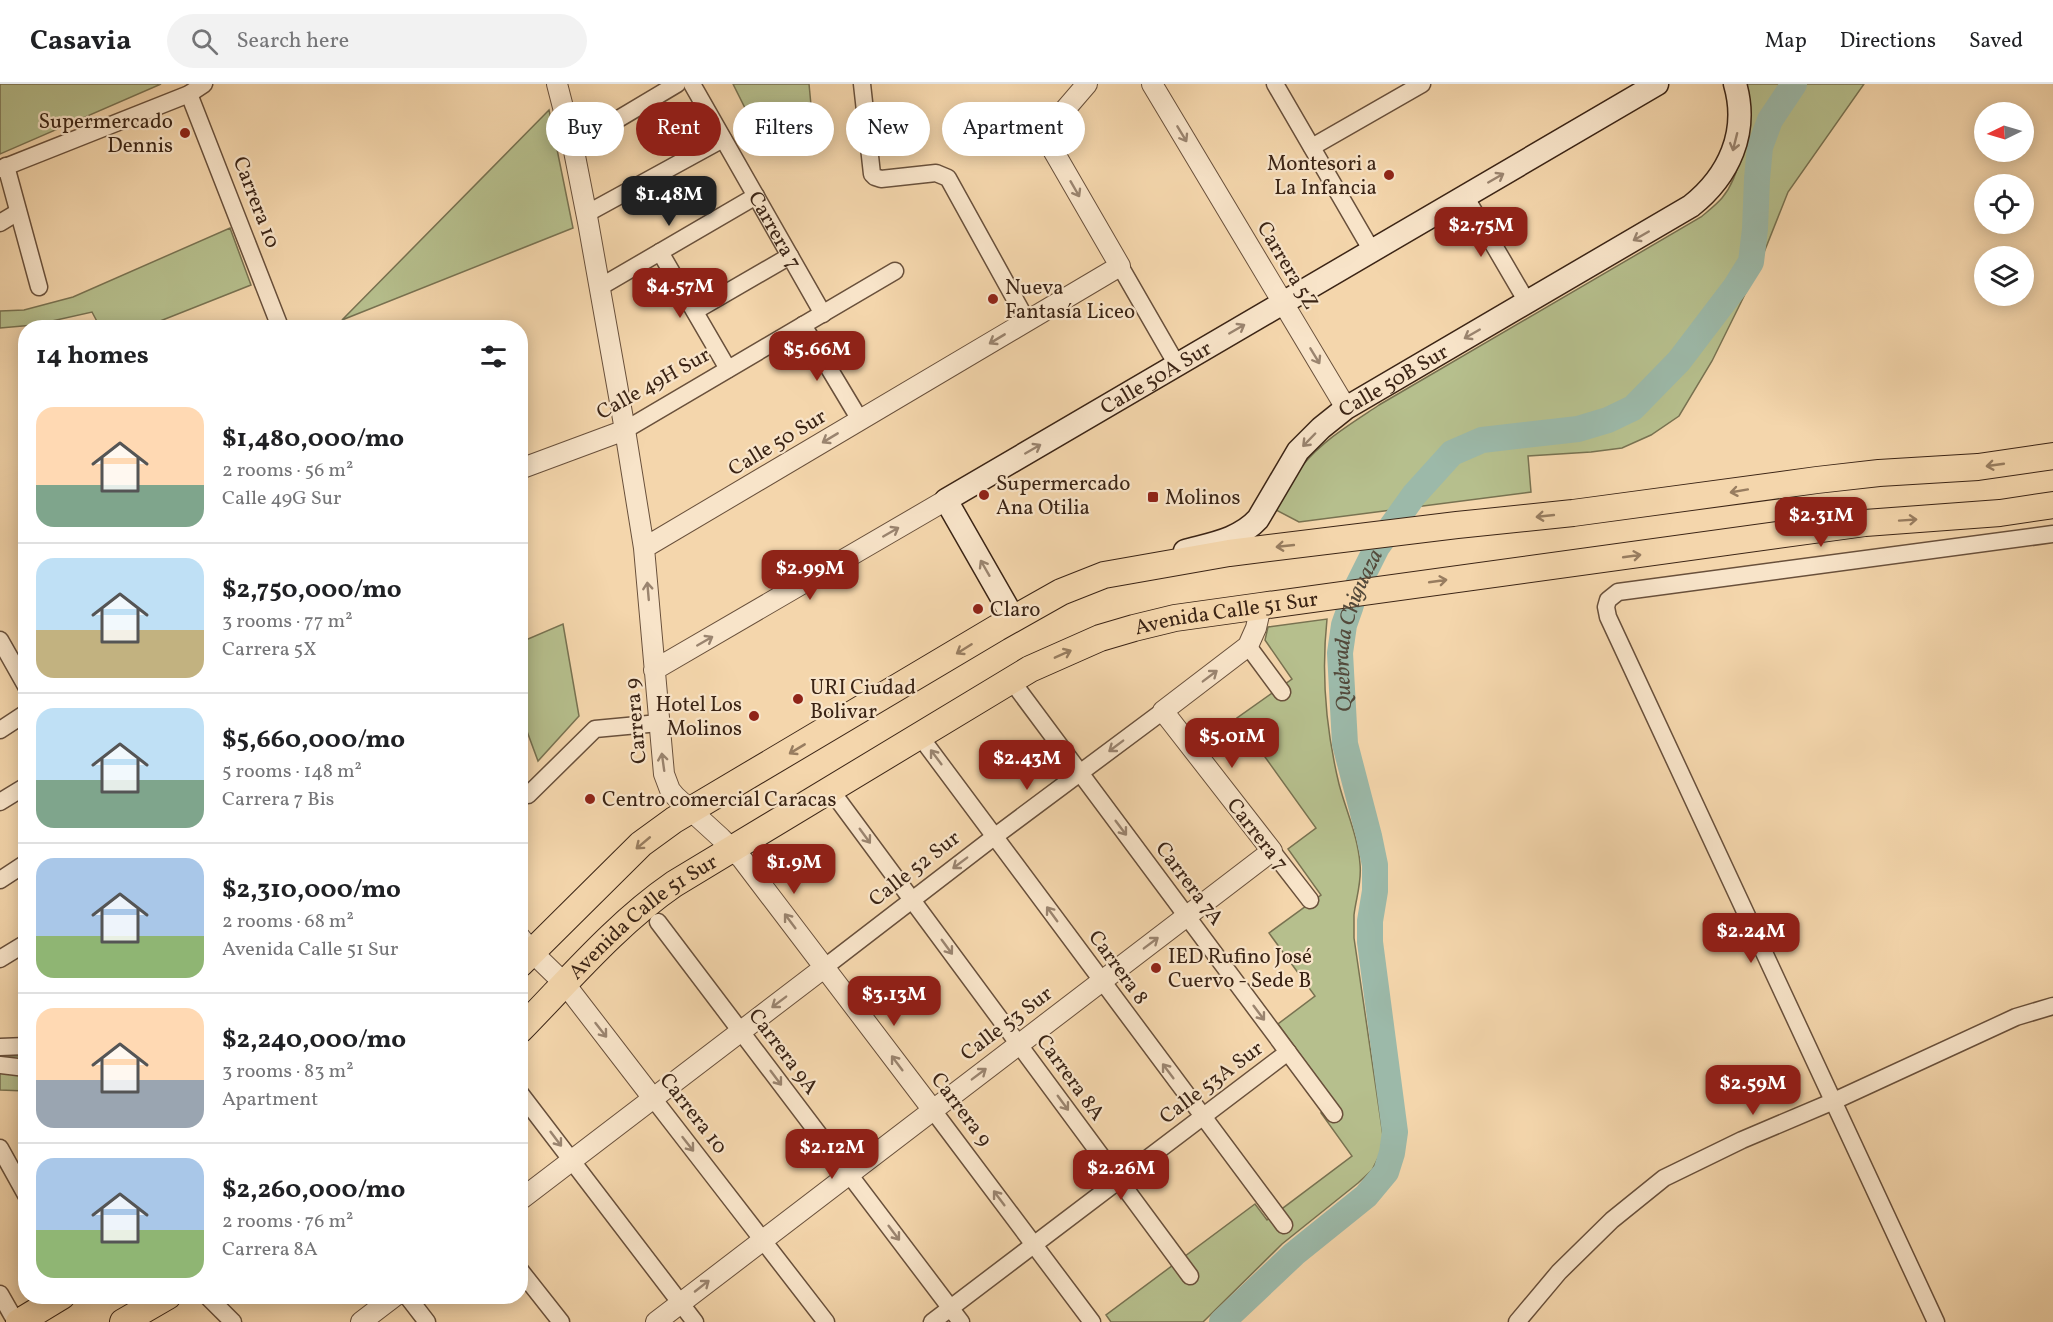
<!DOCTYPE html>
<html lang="en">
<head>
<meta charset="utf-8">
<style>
  body { margin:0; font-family:Vollkorn,serif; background:#f2f2f2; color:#202124; height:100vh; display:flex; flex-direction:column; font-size:22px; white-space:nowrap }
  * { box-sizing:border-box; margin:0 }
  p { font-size:20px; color:#757577 }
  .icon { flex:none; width:33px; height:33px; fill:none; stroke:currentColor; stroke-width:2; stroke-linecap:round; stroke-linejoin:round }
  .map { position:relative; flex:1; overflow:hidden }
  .details { position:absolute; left:18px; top:236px; width:510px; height:984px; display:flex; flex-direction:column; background:#fff; border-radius:24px; box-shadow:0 3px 15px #0003 }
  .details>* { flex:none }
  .hud { position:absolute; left:546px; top:18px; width:570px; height:54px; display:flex; gap:12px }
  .needle { width:39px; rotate:265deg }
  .controls { position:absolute; left:1974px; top:18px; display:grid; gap:12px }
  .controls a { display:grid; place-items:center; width:60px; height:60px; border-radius:50%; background:#fff; box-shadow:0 3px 15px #0003; font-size:30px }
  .price { position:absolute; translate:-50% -51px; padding:0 14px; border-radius:12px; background:#8f2418; color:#fff; font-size:20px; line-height:39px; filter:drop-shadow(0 2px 3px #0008) }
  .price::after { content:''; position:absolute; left:50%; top:36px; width:18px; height:14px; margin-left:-9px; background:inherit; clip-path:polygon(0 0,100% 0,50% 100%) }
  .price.active { background:#222; color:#fff }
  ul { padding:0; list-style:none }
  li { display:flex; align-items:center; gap:18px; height:150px; padding:0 18px }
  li+li { border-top:2px solid #e0e0e0 }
  li span { display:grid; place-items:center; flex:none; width:168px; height:120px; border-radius:18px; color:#555 }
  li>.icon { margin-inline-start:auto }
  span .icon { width:72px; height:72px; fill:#fffc; stroke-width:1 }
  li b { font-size:26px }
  h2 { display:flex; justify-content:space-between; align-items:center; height:72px; padding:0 18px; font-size:26px }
  .tag { padding:0 21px; border-radius:27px; background:#fff; box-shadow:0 3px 15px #0003; font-size:21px; line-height:54px }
  .tag.active { background:#8f2418; color:#fff }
  header { display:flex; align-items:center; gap:36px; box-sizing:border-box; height:84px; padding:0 30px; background:#fff; border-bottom:2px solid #e0e0e0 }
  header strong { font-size:28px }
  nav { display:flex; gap:33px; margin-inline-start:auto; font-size:21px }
  .search { width:420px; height:54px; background:#f2f2f2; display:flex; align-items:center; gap:15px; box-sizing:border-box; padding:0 21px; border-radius:33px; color:#757577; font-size:22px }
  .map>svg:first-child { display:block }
  .green { fill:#b6bf8d; stroke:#787251; stroke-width:1.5 }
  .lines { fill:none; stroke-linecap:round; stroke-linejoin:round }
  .river { stroke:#9cb9a9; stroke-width:26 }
  .minor-casing { stroke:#69503b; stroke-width:19 }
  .tertiary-casing { stroke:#69503b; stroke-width:22 }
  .secondary-casing { stroke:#3b2415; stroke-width:25 }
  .primary-casing { stroke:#3b2415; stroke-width:28 }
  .minor { stroke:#f8e4c9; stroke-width:16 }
  .tertiary { stroke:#f8e4c9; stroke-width:20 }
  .secondary { stroke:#f8e4c9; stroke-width:22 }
  .primary { stroke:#f4d6ac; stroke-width:26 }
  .oneway { stroke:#9a846f }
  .oneway2 { stroke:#987d60 }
  .poi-dot { fill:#8f2418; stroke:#f8e4c9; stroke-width:2 }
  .labels { text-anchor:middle; stroke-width:4.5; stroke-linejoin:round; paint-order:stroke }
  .poi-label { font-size:21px; fill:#3b2415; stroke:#f8e4c9; text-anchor:start }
  .street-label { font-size:21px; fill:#3b2415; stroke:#f8e4c9 }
  .water-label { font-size:22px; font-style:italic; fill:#53493a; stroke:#f8e4c9 }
</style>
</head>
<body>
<header>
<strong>Casavia</strong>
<div class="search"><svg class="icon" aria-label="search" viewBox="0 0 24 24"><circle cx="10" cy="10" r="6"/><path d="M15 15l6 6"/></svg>Search here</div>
<nav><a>Map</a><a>Directions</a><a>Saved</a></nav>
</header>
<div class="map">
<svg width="2053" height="1238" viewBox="0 0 2053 1238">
  <rect width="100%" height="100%" fill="#f4d6ac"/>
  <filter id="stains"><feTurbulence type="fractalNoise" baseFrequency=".00333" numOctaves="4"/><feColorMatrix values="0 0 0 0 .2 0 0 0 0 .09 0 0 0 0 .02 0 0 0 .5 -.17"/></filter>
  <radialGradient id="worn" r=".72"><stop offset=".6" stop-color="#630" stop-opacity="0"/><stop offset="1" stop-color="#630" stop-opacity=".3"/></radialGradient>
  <path class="green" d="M 0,0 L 161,0 L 0,70 Z
    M 733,0 L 809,0 L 811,21 L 772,22 L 776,66 L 766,66 Z
    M 1745,0 L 1864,0 L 1788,108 L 1757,186 L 1712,277 L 1679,332 L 1651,351 L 1622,364 L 1591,368 L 1528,372 L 1531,408 L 1299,438 L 1276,426 C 1284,412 1292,395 1302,382 C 1323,356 1352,339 1379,321 L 1701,133 C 1708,127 1716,121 1722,114 C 1747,84 1743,36 1745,0 Z
    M 549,26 L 573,144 L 342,236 Z
    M 230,144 L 251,201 L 145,243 L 100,243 L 92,228 L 34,241 L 0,244 L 0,227 L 24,226 L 73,213 Z
    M 1327,535 C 1321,591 1326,646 1339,700 C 1346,727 1358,752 1360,780 C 1362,798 1356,814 1354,831 C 1354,838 1354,846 1354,854 L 1383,1052 L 1380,1070 L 1372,1086 L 1358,1099 L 1282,1160 L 1203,1238 L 1111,1238 L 1106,1231 L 1255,1120 L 1267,1136 L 1352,1072 L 1321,1029 L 1335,1018 L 1278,940 L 1315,912 L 1269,849 L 1321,811 L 1288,765 L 1316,744 L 1237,634 L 1292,595 L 1265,556 L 1268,543 Z
    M 563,540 L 579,632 L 538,677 L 521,631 L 521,558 Z
    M 0,972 L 25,972 L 25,1007 L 0,1006 Z"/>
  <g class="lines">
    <path class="river" id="s1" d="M 1222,1238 L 1294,1170 L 1366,1112 L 1386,1088 L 1392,1069 L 1395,1048 L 1370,858 L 1370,837 L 1375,807 L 1375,781 L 1369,752 L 1345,660 L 1340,569 L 1344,541 L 1350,524 L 1355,507 L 1377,463 L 1414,411 L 1452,369 L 1482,356 L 1578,345 L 1608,336 L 1633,324 L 1679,277 L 1736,202 L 1751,178 L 1755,145 L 1757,95 L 1760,63 L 1770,36 L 1794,0"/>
    <defs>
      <g id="minor">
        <path id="s2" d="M 692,0 L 823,230"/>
        <path d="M 862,0 L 872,90 L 875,93 L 881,95 L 936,89 L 948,94 L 1027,237"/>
        <path d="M 1275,0 L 1372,167"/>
        <path d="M 189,10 L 280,243"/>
        <path d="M 573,62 L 677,0"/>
        <path d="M 1312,63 L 1422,0"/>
        <path d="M 6,82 L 39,203"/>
        <path d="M 0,85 L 189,10 L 204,0"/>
        <path d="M 1465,112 L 1527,218"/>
        <path d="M 586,130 L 723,55"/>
        <path d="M 0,139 L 18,128"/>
        <path d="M 660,168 L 728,285"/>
        <path d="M 1120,182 L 1177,281"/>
        <path d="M 600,203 L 756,112"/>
        <path d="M 695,227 L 790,172"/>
        <path d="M 803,241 L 860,336"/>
        <path d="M 625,346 L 895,187"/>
        <path d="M 0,556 L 26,602"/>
        <path d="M 1248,562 L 1282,608"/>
        <path d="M 1011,596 L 1334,1030"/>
        <path d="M 0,646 L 26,629"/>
        <path d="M 919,651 L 1284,1141"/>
        <path d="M 830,705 L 1190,1192"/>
        <path d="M 528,711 L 595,645 L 659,639"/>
        <path d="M 0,718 L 26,702"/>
        <path d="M 1272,767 L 1310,816"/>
        <path d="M 0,796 L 26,779"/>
        <path d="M 658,838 L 961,1238"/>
        <path d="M 0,875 L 26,859"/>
        <path d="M 825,883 L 994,753 L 1163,627"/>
        <path d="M 0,963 L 26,962"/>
        <path d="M 0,981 L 26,984"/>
        <path d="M 520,1009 L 695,1238"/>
        <path d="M 652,1013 L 826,1238"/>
        <path d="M 932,1025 L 1092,1238"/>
        <path d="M 0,1064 L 26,1111"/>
        <path d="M 520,1186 L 561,1238"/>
        <path d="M 0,1210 L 16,1238"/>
        <path d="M 207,1212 L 233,1238"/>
        <path d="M 407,1212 L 427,1238"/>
        <path d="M 932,1238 L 1288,968"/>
        <path d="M 1517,1238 L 1559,1188 L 1612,1136 L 1664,1094 L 1742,1056 L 1834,1017 L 2016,933 L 2053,922"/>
        <path d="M 1936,1238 L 1608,533 L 1606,523 L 1608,516 L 1618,508 L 2053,450"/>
      </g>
      <path id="tertiary" d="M 557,0 L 573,62 L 588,138 L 625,346 L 644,464 L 664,690 L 670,706 L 675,712 L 721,754 L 742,775 L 932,1025
        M 1152,0 L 1346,324
        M 520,385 L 625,346
        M 644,464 L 1120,182 L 1050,61 L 1048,53 L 1050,43 L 1087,0
        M 654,586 L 946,416
        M 520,853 L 532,868 L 565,900 L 652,1013
        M 520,1116 L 825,883
        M 361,1238 L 395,1212
        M 656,1238 L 1272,767 L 1163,627 L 1248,562 L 1256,544 L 1261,522"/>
      <g id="secondary">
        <path id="s3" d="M 1185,467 C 1210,460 1239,456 1258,435 L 1298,367 L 1321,344 L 1346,324 L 1691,122 C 1729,92 1749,48 1735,0"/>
        <path id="s4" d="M 1014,535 L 946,416 L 1657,0"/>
      </g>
      <g id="primary">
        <path d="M 520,880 L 641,760 L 674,736 L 997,544 L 1061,508 L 1104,491 L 1229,469 L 1457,441 L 1573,429 L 1817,396 L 1879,389 L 1978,383 L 2053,372"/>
        <path id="s5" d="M 520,946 C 569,896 616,840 674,800 L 1030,585 L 1100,554 L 1134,544 L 1175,534 L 1261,522 L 1865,439 L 2000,429 L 2053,421"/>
        <path d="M 19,1238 L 62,1212"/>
        <path d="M 123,1238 L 168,1212"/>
      </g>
    </defs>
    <use href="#minor" class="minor-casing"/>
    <use href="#tertiary" class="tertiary-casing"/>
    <use href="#secondary" class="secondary-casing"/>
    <use href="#primary" class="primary-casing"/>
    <use href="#minor" class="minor"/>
    <use href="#tertiary" class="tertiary"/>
    <use href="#secondary" class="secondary"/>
    <use href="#primary" class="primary"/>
  </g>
  <defs><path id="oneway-shaft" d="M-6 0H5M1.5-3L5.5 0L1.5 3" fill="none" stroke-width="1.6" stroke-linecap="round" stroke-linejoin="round" transform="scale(1.5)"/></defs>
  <g class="oneway">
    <use href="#oneway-shaft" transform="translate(1182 50) rotate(59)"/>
    <use href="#oneway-shaft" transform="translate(1735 58) rotate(104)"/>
    <use href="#oneway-shaft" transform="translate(1496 94) rotate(-30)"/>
    <use href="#oneway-shaft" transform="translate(1075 105) rotate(60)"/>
    <use href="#oneway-shaft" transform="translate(1641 152) rotate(150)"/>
    <use href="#oneway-shaft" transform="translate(1237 245) rotate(-30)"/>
    <use href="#oneway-shaft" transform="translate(1472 250) rotate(150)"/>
    <use href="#oneway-shaft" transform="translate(997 255) rotate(149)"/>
    <use href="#oneway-shaft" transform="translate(1315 272) rotate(59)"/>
    <use href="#oneway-shaft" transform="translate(830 354) rotate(149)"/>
    <use href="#oneway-shaft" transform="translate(1309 356) rotate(134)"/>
    <use href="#oneway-shaft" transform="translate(1033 365) rotate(-30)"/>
    <use href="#oneway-shaft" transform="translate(891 448) rotate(-30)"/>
    <use href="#oneway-shaft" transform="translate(985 484) rotate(-120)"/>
    <use href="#oneway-shaft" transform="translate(648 507) rotate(-95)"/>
    <use href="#oneway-shaft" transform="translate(705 557) rotate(-30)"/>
    <use href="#oneway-shaft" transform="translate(1210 592) rotate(-37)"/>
    <use href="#oneway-shaft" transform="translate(1116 662) rotate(143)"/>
    <use href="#oneway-shaft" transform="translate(936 673) rotate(-127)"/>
    <use href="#oneway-shaft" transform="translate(663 678) rotate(-98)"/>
    <use href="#oneway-shaft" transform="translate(1121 744) rotate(53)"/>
    <use href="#oneway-shaft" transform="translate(865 752) rotate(54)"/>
    <use href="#oneway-shaft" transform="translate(960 779) rotate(143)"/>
    <use href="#oneway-shaft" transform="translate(1052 830) rotate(-126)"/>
    <use href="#oneway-shaft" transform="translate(790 837) rotate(-127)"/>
    <use href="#oneway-shaft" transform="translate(1151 859) rotate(-37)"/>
    <use href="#oneway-shaft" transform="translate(947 863) rotate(54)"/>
    <use href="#oneway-shaft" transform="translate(779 918) rotate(143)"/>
    <use href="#oneway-shaft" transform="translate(1259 929) rotate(53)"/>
    <use href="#oneway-shaft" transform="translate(601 946) rotate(52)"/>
    <use href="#oneway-shaft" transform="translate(897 979) rotate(-127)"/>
    <use href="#oneway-shaft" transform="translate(1168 987) rotate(-127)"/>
    <use href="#oneway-shaft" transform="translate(979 990) rotate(-37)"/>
    <use href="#oneway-shaft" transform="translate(776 994) rotate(53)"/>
    <use href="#oneway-shaft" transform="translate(1063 1019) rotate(54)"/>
    <use href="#oneway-shaft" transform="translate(556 1055) rotate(53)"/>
    <use href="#oneway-shaft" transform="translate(688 1060) rotate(52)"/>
    <use href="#oneway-shaft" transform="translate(999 1114) rotate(-127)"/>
    <use href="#oneway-shaft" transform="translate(894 1149) rotate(53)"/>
    <use href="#oneway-shaft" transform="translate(702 1202) rotate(-38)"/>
  </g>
  <g class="oneway2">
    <use href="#oneway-shaft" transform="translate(1995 381) rotate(172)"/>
    <use href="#oneway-shaft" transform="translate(1739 407) rotate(170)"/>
    <use href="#oneway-shaft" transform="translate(1545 432) rotate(174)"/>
    <use href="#oneway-shaft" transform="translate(1908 436) rotate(-4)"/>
    <use href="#oneway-shaft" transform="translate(1285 462) rotate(174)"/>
    <use href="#oneway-shaft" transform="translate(1632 472) rotate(-8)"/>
    <use href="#oneway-shaft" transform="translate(1438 497) rotate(-8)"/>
    <use href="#oneway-shaft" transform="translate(964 565) rotate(148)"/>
    <use href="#oneway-shaft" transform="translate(1063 570) rotate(-24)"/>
    <use href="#oneway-shaft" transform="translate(797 665) rotate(149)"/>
    <use href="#oneway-shaft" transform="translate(643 759) rotate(140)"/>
  </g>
  <g class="poi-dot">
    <circle cx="185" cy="49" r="6"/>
    <circle cx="1389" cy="91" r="6"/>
    <circle cx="993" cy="215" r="6"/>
    <circle cx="984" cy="411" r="6"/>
    <rect x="1147" y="407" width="12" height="12" rx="3"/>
    <circle cx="978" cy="525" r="6"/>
    <circle cx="798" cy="615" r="6"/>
    <circle cx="754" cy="632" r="6"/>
    <circle cx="590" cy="715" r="6"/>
    <circle cx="1156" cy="884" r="6"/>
  </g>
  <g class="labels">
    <g class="poi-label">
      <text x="173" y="44" text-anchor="end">Supermercado<tspan x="173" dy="24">Dennis</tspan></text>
      <text x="1377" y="86" text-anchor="end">Montesori a<tspan x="1377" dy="24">La Infancia</tspan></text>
      <text x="1005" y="210">Nueva<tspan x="1005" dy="24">Fantasía Liceo</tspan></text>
      <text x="996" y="406">Supermercado<tspan x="996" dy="24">Ana Otilia</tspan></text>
      <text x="1165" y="420">Molinos</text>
      <text x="990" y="532">Claro</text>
      <text x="810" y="610">URI Ciudad<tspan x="810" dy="24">Bolivar</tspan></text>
      <text x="742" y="627" text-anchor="end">Hotel Los<tspan x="742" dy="24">Molinos</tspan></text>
      <text x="602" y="722">Centro comercial Caracas</text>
      <text x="1168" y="879">IED Rufino José<tspan x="1168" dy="24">Cuervo - Sede B</tspan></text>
    </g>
    <g class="street-label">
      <text transform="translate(257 118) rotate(69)" y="7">Carrera 10</text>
      <text dy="7" stroke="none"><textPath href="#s2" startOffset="168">Carrera 7</textPath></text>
      <text transform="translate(1288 181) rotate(59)" y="7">Carrera 5Z</text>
      <text dy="7" stroke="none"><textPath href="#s4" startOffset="380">Calle 50A Sur</textPath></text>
      <text dy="7" stroke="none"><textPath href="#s3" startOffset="279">Calle 50B Sur</textPath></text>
      <text transform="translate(653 299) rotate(-29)" y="7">Calle 49H Sur</text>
      <text transform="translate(777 358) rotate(-31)" y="7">Calle 50 Sur</text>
      <text dy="7" stroke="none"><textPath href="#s5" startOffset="834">Avenida Calle 51 Sur</textPath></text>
      <text transform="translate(635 637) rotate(-95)" y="7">Carrera 9</text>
      <text transform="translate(1258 750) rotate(52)" y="7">Carrera 7</text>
      <text transform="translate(914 784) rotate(-38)" y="7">Calle 52 Sur</text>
      <text transform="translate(1190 799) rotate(53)" y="7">Carrera 7A</text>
      <text dy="7" stroke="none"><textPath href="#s5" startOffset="168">Avenida Calle 51 Sur</textPath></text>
      <text transform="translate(1119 883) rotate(54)" y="7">Carrera 8</text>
      <text transform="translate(1006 939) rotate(-37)" y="7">Calle 53 Sur</text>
      <text transform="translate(784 967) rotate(53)" y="7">Carrera 9A</text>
      <text transform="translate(1071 993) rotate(54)" y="7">Carrera 8A</text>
      <text transform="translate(1211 998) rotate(-37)" y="7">Calle 53A Sur</text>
      <text transform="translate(962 1025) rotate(53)" y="7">Carrera 9</text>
      <text transform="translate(694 1029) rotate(52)" y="7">Carrera 10</text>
    </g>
    <g class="water-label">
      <text dy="8" stroke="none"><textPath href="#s1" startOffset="774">Quebrada Chiguaza</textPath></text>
    </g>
  </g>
  <rect width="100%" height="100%" filter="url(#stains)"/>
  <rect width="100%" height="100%" fill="url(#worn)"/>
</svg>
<div class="controls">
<a><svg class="needle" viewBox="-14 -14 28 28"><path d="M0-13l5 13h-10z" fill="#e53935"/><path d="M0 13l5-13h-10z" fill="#757577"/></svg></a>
<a><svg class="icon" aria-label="locate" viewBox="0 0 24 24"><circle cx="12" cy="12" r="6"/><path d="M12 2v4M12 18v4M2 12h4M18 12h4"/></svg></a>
<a><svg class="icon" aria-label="layers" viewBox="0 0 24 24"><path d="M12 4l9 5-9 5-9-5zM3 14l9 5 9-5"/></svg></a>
</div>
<b class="price active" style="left:669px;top:143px">$1.48M</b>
<b class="price" style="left:1481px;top:174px">$2.75M</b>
<b class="price" style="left:680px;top:235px">$4.57M</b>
<b class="price" style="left:817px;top:298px">$5.66M</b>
<b class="price" style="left:1821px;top:464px">$2.31M</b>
<b class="price" style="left:810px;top:517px">$2.99M</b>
<b class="price" style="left:1232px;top:685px">$5.01M</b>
<b class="price" style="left:1027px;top:707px">$2.43M</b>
<b class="price" style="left:794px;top:811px">$1.9M</b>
<b class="price" style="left:1751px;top:880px">$2.24M</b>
<b class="price" style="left:894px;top:943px">$3.13M</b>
<b class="price" style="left:1753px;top:1032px">$2.59M</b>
<b class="price" style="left:832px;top:1096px">$2.12M</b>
<b class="price" style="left:1121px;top:1117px">$2.26M</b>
<div class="hud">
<a class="tag">Buy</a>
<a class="tag active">Rent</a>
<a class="tag">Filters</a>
<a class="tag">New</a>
<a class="tag">Apartment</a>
</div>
<section class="details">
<h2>14 homes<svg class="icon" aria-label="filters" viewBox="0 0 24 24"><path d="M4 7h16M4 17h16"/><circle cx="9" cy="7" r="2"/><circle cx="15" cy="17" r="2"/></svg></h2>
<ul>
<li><span style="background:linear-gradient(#ffd9b3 65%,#7fa58c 0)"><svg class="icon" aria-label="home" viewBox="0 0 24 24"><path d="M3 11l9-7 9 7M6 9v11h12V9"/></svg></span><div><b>$1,480,000/mo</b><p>2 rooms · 56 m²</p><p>Calle 49G Sur</p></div></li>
<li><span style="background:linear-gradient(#bfe0f5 60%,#c2b280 0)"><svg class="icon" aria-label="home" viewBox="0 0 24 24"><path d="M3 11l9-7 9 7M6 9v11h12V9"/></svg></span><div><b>$2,750,000/mo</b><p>3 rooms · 77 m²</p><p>Carrera 5X</p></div></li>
<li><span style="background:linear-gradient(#bfe0f5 60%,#7fa58c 0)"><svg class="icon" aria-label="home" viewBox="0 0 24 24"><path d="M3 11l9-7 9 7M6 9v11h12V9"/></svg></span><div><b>$5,660,000/mo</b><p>5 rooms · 148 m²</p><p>Carrera 7 Bis</p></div></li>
<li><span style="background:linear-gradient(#a9c7e8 65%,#8fb573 0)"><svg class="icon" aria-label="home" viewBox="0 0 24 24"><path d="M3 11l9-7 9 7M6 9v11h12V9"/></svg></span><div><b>$2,310,000/mo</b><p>2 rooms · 68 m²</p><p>Avenida Calle 51 Sur</p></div></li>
<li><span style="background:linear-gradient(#ffd9b3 60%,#9aa5b1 0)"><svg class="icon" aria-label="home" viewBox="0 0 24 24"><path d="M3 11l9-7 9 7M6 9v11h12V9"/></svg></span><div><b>$2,240,000/mo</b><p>3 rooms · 83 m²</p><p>Apartment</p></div></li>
<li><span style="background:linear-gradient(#a9c7e8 60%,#8fb573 0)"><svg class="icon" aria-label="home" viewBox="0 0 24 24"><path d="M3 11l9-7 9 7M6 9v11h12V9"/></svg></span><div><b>$2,260,000/mo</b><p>2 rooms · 76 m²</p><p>Carrera 8A</p></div></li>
</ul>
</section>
</div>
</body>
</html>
